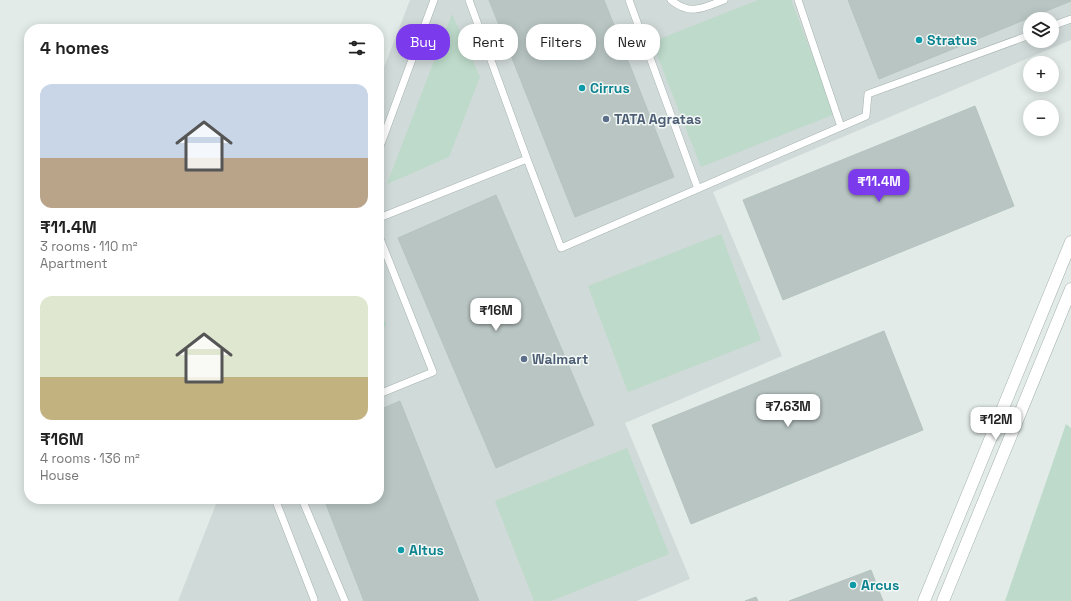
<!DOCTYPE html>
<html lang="en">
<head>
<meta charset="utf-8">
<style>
  body { margin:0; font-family:"Space Grotesk",sans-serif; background:#f2f2f2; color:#222; height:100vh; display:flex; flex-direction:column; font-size:15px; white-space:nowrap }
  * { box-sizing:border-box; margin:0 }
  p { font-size:13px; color:#767676 }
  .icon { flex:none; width:22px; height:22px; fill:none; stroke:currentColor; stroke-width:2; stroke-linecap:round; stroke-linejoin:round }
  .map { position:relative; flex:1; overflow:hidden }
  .details { position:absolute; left:24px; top:24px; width:360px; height:480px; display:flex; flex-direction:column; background:#fff; border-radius:16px; box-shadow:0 2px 10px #0003 }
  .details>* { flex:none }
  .hud { position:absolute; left:396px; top:24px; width:380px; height:36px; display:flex; gap:8px }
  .controls { position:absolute; left:1023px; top:12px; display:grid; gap:8px }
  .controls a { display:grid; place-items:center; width:36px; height:36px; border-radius:50%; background:#fff; box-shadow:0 2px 10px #0003; font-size:20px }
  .price { position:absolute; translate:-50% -34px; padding:0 9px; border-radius:8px; background:#fff; color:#222; font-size:13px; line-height:26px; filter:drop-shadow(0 1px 2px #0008) }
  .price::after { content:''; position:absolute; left:50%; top:24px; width:12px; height:9px; margin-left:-6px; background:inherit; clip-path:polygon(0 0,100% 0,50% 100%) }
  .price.selected { background:#7c3aed; color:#fff }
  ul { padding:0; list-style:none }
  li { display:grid; align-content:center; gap:8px; height:212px; padding:0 16px }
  li span { display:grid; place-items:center; height:124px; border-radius:12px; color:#555 }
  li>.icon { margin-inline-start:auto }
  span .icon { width:72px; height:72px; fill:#fffc; stroke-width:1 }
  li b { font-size:17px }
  h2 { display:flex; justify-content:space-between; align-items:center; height:48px; padding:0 16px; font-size:17px }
  .chip { padding:0 14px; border-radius:16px; background:#fff; box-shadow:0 2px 10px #0003; font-size:14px; line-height:36px }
  .chip.selected { background:#7c3aed; color:#fff }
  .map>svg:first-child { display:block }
  .built { fill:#d0dad8; fill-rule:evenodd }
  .green { fill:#bddaca }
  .building { fill:#b8c5c2; stroke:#b5c4c0 }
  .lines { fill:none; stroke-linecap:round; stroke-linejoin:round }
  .lane-casing { stroke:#a5b2b0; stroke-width:8 }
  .street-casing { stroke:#a5b2b0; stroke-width:13 }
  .lane { stroke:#fff; stroke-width:7 }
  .street { stroke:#fff; stroke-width:12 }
  .culture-dot { fill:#0f9aa8; stroke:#f2f8f6; stroke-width:1.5 }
  .service-dot { fill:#5c6f8a; stroke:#f2f8f6; stroke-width:1.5 }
  .labels { text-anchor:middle; stroke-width:3; stroke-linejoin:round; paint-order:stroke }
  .culture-label { font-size:14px; font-weight:bold; fill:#0d838f; stroke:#f2f8f6; text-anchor:start }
  .service-label { font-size:14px; font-weight:bold; fill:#4e5e75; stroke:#f2f8f6; text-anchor:start }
</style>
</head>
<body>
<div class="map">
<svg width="1071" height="601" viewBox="0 0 1071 601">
  <rect width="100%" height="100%" fill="#e2ebe8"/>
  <path class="built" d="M 410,0 L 1071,0 L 1071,40 L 713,192 L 782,356 L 625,423 L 690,579 L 637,601 L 178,601 L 218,499 L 379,499 L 379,80 ZM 1030,19 L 1052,19 L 1052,41 L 1030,41 Z"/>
  <path class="green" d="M 758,0 L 791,0 L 835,114 L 701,167 L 652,42 Z
    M 452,14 L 480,77 L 449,157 L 387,184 Z
    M 721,234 L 761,340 L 628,392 L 588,286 Z
    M 379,310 L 386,324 L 379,342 Z
    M 1066,424 L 1071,428 L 1071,601 L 1005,601 Z
    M 627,448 L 669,554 L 551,601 L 534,601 L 495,501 Z"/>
  <path class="building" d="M 489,0 L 604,0 L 674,177 L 575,217 Z
    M 848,0 L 1071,0 L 1071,1 L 879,79 Z
    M 975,106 L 1014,206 L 783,300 L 743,200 Z
    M 496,195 L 594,425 L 496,468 L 398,238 Z
    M 884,331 L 923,430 L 691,524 L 652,425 Z
    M 400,401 L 479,601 L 364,601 L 324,499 L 379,499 L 379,410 Z
    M 871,570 L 883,601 L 789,601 Z
    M 756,597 L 758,601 L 745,601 Z"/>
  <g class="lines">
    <defs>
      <path id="lane" d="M 629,0 L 698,189
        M 671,0 C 690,16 703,8 724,0
        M 798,0 L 841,127
        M 1052,26 L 1071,19
        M 379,149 L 434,0
        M 527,159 L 561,248 L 866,116 L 868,94 L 1030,35
        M 379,218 L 527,159 L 469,0
        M 379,236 L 433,372 L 379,394
        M 279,499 L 277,504 L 314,599
        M 302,499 L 345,601"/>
      <path id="street" d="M 924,601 L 1071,242
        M 943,601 L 1071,289"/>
    </defs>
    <use href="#lane" class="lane-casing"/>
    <use href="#street" class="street-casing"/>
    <use href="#lane" class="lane"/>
    <use href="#street" class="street"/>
  </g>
  <g class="culture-dot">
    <circle cx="919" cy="40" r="4"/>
    <circle cx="582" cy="88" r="4"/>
    <circle cx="401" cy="550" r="4"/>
    <circle cx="853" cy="585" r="4"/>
  </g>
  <g class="service-dot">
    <circle cx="606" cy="119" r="4"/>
    <circle cx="524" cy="359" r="4"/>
  </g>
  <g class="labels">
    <g class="culture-label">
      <text x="927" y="45">Stratus</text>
      <text x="590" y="93">Cirrus</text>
      <text x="409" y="555">Altus</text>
      <text x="861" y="590">Arcus</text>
    </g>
    <g class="service-label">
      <text x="614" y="124">TATA Agratas</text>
      <text x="532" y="364">Walmart</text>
    </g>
  </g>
</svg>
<div class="controls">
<a><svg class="icon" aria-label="layers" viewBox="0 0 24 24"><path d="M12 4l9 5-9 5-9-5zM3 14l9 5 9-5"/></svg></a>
<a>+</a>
<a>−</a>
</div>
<b class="price selected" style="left:879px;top:203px">₹11.4M</b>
<b class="price" style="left:496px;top:332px">₹16M</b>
<b class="price" style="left:788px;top:428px">₹7.63M</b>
<b class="price" style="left:996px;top:441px">₹12M</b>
<div class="hud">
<a class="chip selected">Buy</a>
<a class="chip">Rent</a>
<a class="chip">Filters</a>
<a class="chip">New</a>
</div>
<section class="details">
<h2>4 homes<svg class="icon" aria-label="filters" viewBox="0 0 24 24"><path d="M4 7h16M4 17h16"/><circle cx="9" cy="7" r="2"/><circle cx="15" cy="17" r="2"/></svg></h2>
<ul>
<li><span style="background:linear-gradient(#c9d6e8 60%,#b9a48a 0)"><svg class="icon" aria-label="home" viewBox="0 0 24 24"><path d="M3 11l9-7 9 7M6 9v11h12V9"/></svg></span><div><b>₹11.4M</b><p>3 rooms · 110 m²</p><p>Apartment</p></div></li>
<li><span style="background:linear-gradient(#dfe7d0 65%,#c2b280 0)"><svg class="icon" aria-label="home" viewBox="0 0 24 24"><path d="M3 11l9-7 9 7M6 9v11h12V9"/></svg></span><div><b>₹16M</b><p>4 rooms · 136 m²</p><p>House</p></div></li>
</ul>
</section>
</div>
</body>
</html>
